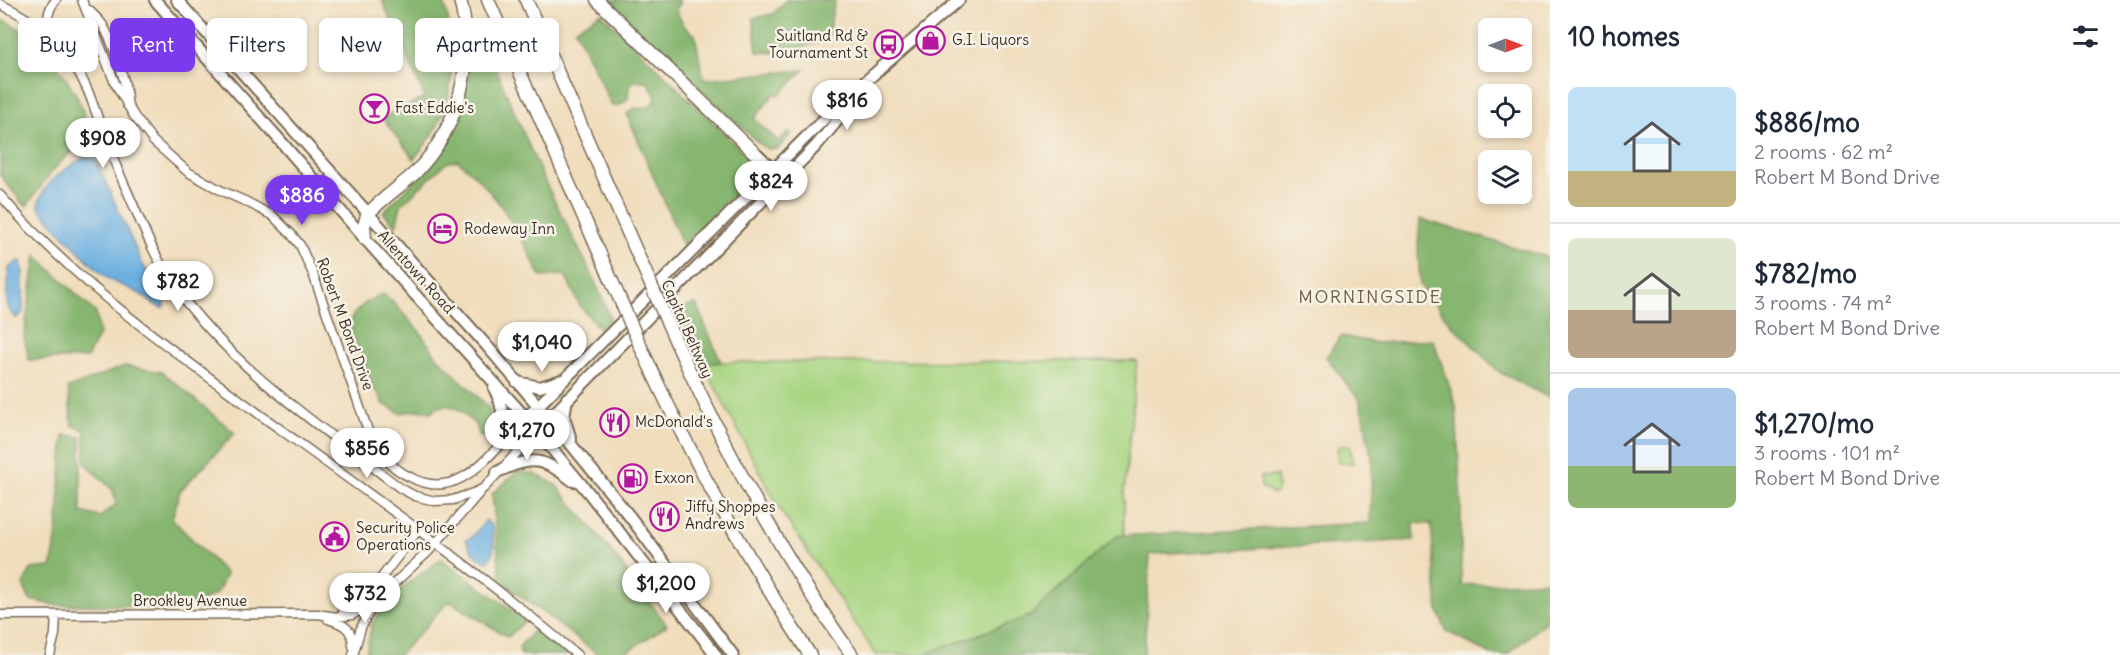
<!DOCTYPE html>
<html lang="en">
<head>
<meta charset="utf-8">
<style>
  body { margin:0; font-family:Delius,sans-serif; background:#f2f2f3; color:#1f2937; height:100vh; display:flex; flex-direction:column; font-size:22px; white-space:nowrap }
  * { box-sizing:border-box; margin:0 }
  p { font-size:20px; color:#747a83 }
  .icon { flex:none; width:33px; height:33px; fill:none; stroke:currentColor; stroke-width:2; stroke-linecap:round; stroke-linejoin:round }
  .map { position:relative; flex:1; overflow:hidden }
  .panel { display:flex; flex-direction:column; background:#fff; width:570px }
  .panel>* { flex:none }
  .guide { position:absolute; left:18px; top:18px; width:570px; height:54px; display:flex; gap:12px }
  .needle { width:39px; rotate:90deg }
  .controls { position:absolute; left:1478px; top:18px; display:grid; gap:12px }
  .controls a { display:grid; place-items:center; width:54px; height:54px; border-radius:9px; background:#fff; box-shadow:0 3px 9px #0003; font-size:30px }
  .price { position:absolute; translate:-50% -51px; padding:0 14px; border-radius:21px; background:#fff; color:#222; font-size:20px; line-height:39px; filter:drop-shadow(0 2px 3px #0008) }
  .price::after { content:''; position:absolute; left:50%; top:36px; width:18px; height:14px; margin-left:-9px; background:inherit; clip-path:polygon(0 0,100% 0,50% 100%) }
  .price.selected { background:#7c3aed; color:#fff }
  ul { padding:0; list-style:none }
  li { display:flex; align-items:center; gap:18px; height:150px; padding:0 18px }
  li+li { border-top:2px solid #e0e1e3 }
  li span { display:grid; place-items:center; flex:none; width:168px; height:120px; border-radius:9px; color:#555 }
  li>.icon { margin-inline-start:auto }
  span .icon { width:72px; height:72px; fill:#fffc; stroke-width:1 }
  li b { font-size:26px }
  h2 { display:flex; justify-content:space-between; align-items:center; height:72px; padding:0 18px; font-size:26px }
  .pill { padding:0 21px; border-radius:9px; background:#fff; box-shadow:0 3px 9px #0003; font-size:21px; line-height:54px }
  .pill.selected { background:#7c3aed; color:#fff }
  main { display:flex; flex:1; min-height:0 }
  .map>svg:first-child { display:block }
  .green { fill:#a8d582; stroke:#728050; stroke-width:1.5 }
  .forest { fill:#86b670; stroke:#607047; stroke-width:1.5 }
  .water { fill:#6cb0e1; stroke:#546d80; stroke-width:1.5 }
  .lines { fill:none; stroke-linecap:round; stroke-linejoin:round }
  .minor-casing { stroke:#7a6955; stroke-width:11 }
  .major-casing { stroke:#7a6955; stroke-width:14 }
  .highway-casing { stroke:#7a6955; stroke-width:15 }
  .minor { stroke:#fff; stroke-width:8 }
  .major { stroke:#fff; stroke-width:10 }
  .highway { stroke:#fff; stroke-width:12 }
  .highway-bridge-casing { stroke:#7a6955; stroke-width:15; stroke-linecap:butt }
  .highway-bridge { stroke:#fff; stroke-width:12 }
  .labels { text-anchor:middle; stroke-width:5; stroke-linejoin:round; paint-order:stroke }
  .poi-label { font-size:15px; fill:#3b2a1e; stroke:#f7f3e8; text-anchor:start }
  .street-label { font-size:15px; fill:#3b2a1e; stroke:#f7f3e8 }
  .quarter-label { font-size:18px; letter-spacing:1.5px; fill:#745d46; stroke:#f7f3e8 }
</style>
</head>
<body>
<main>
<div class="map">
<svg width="1550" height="655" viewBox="0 0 1550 655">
  <rect width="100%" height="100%" fill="#f7f3e8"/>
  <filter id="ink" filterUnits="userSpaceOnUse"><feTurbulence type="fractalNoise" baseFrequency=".0167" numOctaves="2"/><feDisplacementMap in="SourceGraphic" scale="12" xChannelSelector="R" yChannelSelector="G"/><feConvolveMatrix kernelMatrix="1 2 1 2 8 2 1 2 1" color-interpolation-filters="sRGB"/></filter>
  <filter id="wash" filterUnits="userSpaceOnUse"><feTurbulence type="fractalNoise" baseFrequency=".008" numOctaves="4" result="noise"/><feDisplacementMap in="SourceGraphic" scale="24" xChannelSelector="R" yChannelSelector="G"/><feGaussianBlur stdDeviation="1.35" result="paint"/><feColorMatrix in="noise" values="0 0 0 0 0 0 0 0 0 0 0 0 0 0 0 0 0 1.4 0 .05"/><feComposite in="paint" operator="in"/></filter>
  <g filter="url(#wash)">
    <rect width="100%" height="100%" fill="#f0ddbc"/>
    <path class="green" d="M 1137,361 L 1124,494 L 1124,536 L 1117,536 L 1030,616 L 922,655 L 876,655 L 779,508 L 703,364 L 721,362 Z
      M 1350,445 L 1353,463 L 1338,463 L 1337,449 L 1340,446 Z
      M 1277,476 L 1278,489 L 1274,494 L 1269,492 L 1268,489 L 1264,489 L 1261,486 L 1260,477 Z"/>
    <path class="forest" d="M 382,0 L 443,0 C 457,44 457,96 431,137 C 426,144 419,152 414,159 L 382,118 L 425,97 Z
      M 606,0 L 679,0 L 679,6 L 675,8 L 684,26 L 695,35 L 702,71 L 706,79 L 804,70 L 779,95 L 775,93 L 754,119 L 778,141 L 789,132 L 791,134 L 778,149 L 768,149 L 761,145 L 657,50 Z
      M 786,0 L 835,0 L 827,39 L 785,53 L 757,52 L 753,18 L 773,14 Z
      M 601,13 L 749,158 L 752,167 L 752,175 L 747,181 L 683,246 L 627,114 L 634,108 C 644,109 649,108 655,101 L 656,97 L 647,81 L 634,81 L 629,86 L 628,99 L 619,106 L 612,106 L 575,29 Z
      M 4,21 C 38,34 82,90 87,127 C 88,132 85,139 83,144 C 58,159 43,183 27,206 L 23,204 L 0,175 L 0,23 Z
      M 471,26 L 484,42 L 543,178 L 594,279 L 611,320 L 600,329 L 580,306 L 565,275 L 541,277 C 525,244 507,209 481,182 C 474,174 465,167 457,160 L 446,163 L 401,205 L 396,226 L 383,212 L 430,166 L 445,142 L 468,75 Z
      M 1420,219 L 1550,258 L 1550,398 L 1499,372 L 1450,323 L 1420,285 L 1418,247 Z
      M 36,255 L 96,313 L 99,334 L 87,358 L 29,360 L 24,336 Z
      M 383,294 L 390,299 L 419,331 L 437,357 L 489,408 L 491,414 L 492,436 L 490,438 L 479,436 C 478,433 478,430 477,427 C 475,423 469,419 466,416 C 456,406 443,401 431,412 L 419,410 L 400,413 L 382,403 L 381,397 L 374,389 L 349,325 C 352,310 370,299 383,294 Z
      M 696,304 L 721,362 L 703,364 L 677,309 Z
      M 1341,336 L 1377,343 L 1433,340 L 1456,405 L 1461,506 L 1461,585 L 1550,581 L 1550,618 L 1508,654 L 1504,655 L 1491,655 L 1446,631 L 1438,609 L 1431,524 L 1414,523 L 1414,540 L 1150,554 L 1144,655 L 922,655 L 1030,616 L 1117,536 L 1370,523 L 1372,458 L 1360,401 L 1326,357 Z
      M 125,366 L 162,372 L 235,433 L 180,491 L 172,519 L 226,574 L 218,592 L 201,602 L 173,606 L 54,605 L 30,600 L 23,585 L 31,569 L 51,567 C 61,524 59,479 64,435 L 81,437 L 81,512 L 100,517 L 116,504 L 113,490 L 85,463 L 85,430 L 72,425 L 68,388 Z
      M 518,471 L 535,474 L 555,484 L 608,547 L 667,625 L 622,655 L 599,655 L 501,581 L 492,494 Z
      M 441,559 L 526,620 L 508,637 L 449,601 L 399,655 L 366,655 L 371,627 L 387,599 Z
      M 537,627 L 568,655 L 521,655 L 519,647 Z"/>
    <path class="water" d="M 89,156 L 96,161 L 143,265 L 164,301 L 165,305 L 163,308 C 154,307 148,298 140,294 C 132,289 111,282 107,278 C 82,257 61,232 39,208 C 36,188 73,161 89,156 Z
      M 18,261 L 21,261 L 23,272 L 23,311 L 20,316 L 17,318 C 0,308 9,284 9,268 Z
      M 486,520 L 492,526 C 493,537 497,553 488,561 C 475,559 471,550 466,540 L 472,537 Z"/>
  </g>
  <g filter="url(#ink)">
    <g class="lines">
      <defs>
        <path id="minor" d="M 82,0 L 115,83 L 134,116 L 153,141 L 188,172 L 222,191 L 247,202 L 273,216 L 291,234 L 300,245 L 313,274 L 371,439 C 380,455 393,469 410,477 C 462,505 492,448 526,418
          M 0,4 C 39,22 71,51 88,91 C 96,111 102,131 110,151 C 118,171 127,190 135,209 C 147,237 159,265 177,290 C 236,371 322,427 400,488 L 415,496 L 435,501 L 453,500 L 476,492 L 484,488 L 537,431
          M 89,10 C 93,15 99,19 102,24 C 112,39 129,87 127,105
          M 50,36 C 47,22 46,11 56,0
          M 0,195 C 73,281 168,347 259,414 C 367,492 476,569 577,655
          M 343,611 L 358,606 L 365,599 L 418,530
          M 0,615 L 317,614 L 337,617 L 352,615 L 375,601
          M 328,619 C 344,624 353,629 353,646
          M 50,655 L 55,634 L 56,615
          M 353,655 L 361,628 L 375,601 L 429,551 L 481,491"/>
        <path id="major" d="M 155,0 L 278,138 L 365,239 L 526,418 L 588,492 L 716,655
          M 177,0 L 487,346 L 574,448 L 631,518 L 733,655
          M 517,382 L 540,387 L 562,380
          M 494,388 C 504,408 505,422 500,444
          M 567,398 L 564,417 L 571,440
          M 526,418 L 835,108 L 959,0
          M 537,431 L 816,146 L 843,114 L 855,95
          M 497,472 C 534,456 541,457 573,481"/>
        <path id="highway" d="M 488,0 L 622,304
          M 526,0 L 648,278
          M 597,0 L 766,164 L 779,184
          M 365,239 L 364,226 L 367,215 C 381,199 400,187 416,172 C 460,126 476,61 460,0
          M 665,317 C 717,435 777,550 852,655
          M 639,343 C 688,452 744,555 810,655"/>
      </defs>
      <use href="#minor" class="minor-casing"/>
      <use href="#major" class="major-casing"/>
      <use href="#highway" class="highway-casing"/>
      <use href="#minor" class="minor"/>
      <use href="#major" class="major"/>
      <use href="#highway" class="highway"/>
      <defs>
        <path id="highway-bridge" d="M 648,278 L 665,317
          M 622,304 L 639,343"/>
      </defs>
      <use href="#highway-bridge" class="highway-bridge-casing"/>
      <use href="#highway-bridge" class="highway-bridge"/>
    </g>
  </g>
  <defs>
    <symbol id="shop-ring" viewBox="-11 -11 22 22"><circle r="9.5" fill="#f7f3e8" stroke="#b5179e" stroke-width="1.5"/><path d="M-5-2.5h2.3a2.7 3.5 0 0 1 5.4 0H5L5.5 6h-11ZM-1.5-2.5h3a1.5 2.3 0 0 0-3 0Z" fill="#b5179e"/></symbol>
    <symbol id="bus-ring" viewBox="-11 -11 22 22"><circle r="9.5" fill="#f7f3e8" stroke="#b5179e" stroke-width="1.5"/><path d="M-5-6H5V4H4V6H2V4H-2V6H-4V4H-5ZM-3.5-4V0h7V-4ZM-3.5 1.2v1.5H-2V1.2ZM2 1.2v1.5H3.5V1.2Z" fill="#b5179e"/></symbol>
    <symbol id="bar-ring" viewBox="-11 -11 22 22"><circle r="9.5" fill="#f7f3e8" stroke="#b5179e" stroke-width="1.5"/><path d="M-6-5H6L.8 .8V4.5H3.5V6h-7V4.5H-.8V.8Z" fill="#b5179e"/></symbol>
    <symbol id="hotel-ring" viewBox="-11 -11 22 22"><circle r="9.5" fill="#f7f3e8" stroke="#b5179e" stroke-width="1.5"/><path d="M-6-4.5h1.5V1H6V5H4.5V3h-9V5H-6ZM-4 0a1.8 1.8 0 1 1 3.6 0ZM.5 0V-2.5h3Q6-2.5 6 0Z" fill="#b5179e"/></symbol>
    <symbol id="restaurant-ring" viewBox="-11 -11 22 22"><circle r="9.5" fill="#f7f3e8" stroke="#b5179e" stroke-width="1.5"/><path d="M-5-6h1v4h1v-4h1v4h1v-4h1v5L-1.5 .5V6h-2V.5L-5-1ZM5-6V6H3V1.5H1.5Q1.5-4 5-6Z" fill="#b5179e"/></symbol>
    <symbol id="fuel-ring" viewBox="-11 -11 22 22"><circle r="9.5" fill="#f7f3e8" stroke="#b5179e" stroke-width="1.5"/><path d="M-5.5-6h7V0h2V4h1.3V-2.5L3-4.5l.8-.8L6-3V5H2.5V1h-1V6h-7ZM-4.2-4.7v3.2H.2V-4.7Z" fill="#b5179e"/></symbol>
    <symbol id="civic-ring" viewBox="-11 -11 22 22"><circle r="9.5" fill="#f7f3e8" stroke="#b5179e" stroke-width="1.5"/><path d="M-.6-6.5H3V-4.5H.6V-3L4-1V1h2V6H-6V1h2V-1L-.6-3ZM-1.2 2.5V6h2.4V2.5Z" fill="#b5179e"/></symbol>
  </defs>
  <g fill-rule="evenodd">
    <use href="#shop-ring" x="914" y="24" width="33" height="33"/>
    <use href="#bus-ring" x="872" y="28" width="33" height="33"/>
    <use href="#bar-ring" x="358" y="92" width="33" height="33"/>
    <use href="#hotel-ring" x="426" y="212" width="33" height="33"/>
    <use href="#restaurant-ring" x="598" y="406" width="33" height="33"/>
    <use href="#fuel-ring" x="616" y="462" width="33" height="33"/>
    <use href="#restaurant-ring" x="648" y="500" width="33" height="33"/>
    <use href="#civic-ring" x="318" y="520" width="33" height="33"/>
  </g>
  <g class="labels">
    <g class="poi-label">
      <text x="868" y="41" text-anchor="end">Suitland Rd &amp;<tspan x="868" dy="17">Tournament St</tspan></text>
      <text x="952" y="45">G.I. Liquors</text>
      <text x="395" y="113">Fast Eddie's</text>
      <text x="464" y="234">Rodeway Inn</text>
      <text x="635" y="427">McDonald's</text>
      <text x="654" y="483">Exxon</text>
      <text x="685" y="512">Jiffy Shoppes<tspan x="685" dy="17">Andrews</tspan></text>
      <text x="356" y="533">Security Police<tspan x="356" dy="17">Operations</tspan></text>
    </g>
    <g class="street-label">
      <text transform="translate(416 272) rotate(48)" y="5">Allentown Road</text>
      <text transform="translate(345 324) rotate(70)" y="5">Robert M Bond Drive</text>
      <text transform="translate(687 329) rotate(66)" y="5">Capital Beltway</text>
      <text x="190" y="606">Brookley Avenue</text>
    </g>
    <g class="quarter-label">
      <text x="1370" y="303">MORNINGSIDE</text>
    </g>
  </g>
</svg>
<div class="controls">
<a><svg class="needle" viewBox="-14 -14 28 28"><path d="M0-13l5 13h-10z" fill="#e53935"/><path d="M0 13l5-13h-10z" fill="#747a83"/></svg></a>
<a><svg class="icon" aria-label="locate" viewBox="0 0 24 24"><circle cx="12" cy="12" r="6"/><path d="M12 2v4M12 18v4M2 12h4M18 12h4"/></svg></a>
<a><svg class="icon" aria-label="layers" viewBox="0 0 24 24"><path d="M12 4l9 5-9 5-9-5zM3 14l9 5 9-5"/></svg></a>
</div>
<b class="price" style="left:847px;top:131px">$816</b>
<b class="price" style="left:103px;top:169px">$908</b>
<b class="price" style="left:771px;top:212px">$824</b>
<b class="price selected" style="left:302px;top:226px">$886</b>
<b class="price" style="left:178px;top:312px">$782</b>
<b class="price" style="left:542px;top:373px">$1,040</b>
<b class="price" style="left:527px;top:461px">$1,270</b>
<b class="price" style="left:367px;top:479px">$856</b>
<b class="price" style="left:666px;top:614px">$1,200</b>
<b class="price" style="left:365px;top:624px">$732</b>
<div class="guide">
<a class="pill">Buy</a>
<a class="pill selected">Rent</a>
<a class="pill">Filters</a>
<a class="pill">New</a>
<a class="pill">Apartment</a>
</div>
</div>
<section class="panel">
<h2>10 homes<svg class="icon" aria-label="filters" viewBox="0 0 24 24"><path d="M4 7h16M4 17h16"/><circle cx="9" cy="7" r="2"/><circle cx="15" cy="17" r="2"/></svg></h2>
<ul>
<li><span style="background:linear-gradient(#bfe0f5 70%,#c2b280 0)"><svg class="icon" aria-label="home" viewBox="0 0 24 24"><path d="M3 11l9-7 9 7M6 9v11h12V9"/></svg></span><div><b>$886/mo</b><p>2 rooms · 62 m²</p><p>Robert M Bond Drive</p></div></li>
<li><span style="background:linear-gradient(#dfe7d0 60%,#b9a48a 0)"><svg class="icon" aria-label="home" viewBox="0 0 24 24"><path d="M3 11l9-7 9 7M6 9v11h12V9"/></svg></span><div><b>$782/mo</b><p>3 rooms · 74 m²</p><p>Robert M Bond Drive</p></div></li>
<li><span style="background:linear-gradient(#a9c7e8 65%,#8fb573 0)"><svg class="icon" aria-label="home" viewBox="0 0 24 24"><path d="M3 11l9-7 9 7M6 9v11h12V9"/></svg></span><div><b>$1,270/mo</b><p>3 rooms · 101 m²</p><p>Robert M Bond Drive</p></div></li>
</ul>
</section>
</main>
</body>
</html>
